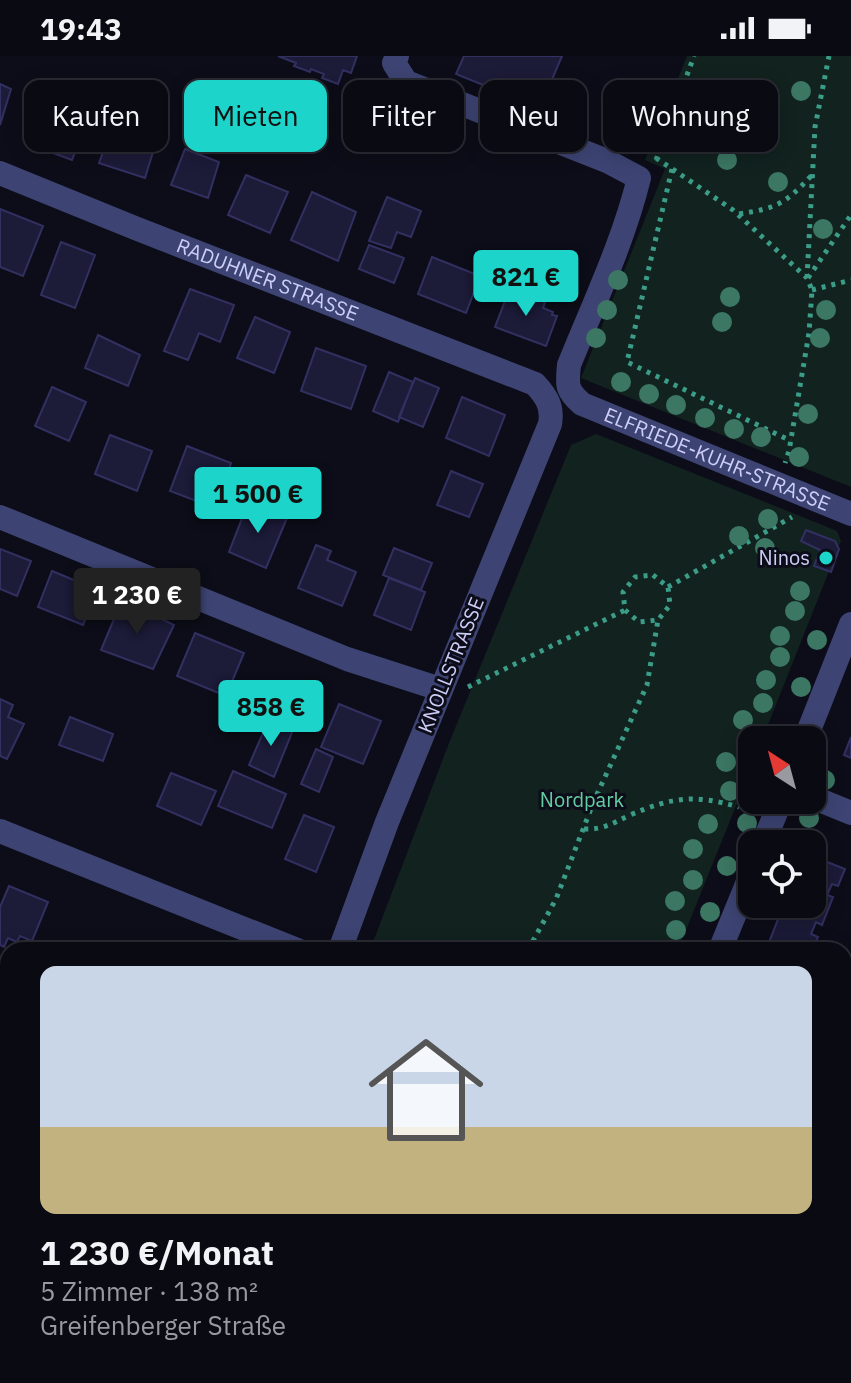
<!DOCTYPE html>
<html lang="de">
<head>
<meta charset="utf-8">
<style>
  body { margin:0; font-family:"IBM Plex Sans",sans-serif; background:#181821; color:#f1f3f6; height:100vh; display:flex; flex-direction:column; font-size:30px; white-space:nowrap }
  * { box-sizing:border-box; margin:0 }
  p { font-size:26px; color:#999aa0 }
  .icon { flex:none; width:44px; height:44px; fill:none; stroke:currentColor; stroke-width:2; stroke-linecap:round; stroke-linejoin:round }
  .map { position:relative; flex:1; overflow:hidden }
  .drawer { position:absolute; left:0px; top:886px; width:852px; height:442px; display:flex; flex-direction:column; background:#0a0a13; border-radius:24px 24px 0 0; box-shadow:0 4px 20px #0003,0 0 0 2px #2a2b33 }
  .drawer>* { flex:none }
  .banner { position:absolute; left:24px; top:24px; width:804px; height:72px; display:flex; gap:16px }
  .needle { width:52px; rotate:324deg }
  .buttons { position:absolute; left:738px; top:670px; display:grid; gap:16px }
  .buttons a { display:grid; place-items:center; width:88px; height:88px; border-radius:16px; background:#0a0a13; box-shadow:0 4px 20px #0003,0 0 0 2px #2a2b33; font-size:40px }
  .price { position:absolute; translate:-50% -68px; padding:0 18px; border-radius:8px; background:#1cd4c9; color:#111; font-size:26px; line-height:52px; filter:drop-shadow(0 2px 4px #0008) }
  .price::after { content:''; position:absolute; left:50%; top:48px; width:24px; height:18px; margin-left:-12px; background:inherit; clip-path:polygon(0 0,100% 0,50% 100%) }
  .price.active { background:#222; color:#fff }
  ul { padding:0; list-style:none }
  li { display:grid; align-content:center; gap:16px; height:424px; padding:0 40px }
  li+li { border-top:2px solid #2a2b33 }
  li span { display:grid; place-items:center; height:248px; border-radius:16px; color:#555 }
  li>.icon { margin-inline-start:auto }
  span .icon { width:144px; height:144px; fill:#fffc; stroke-width:1 }
  li b { font-size:34px }
  .chip { padding:0 28px; border-radius:16px; background:#0a0a13; box-shadow:0 4px 20px #0003,0 0 0 2px #2a2b33; font-size:28px; line-height:72px }
  .chip.active { background:#1cd4c9; color:#111 }
  .status { display:flex; justify-content:space-between; align-items:center; height:56px; padding:0 40px; background:#0a0a13; direction:ltr }
  .status svg { height:22px; fill:currentColor }
  .map>svg:first-child { display:block }
  .green { fill:#11221f }
  .building { fill:#1c1b38; stroke:#323061; stroke-width:2 }
  .lines { fill:none; stroke-linecap:round; stroke-linejoin:round }
  .path { stroke:#3b9d88; stroke-width:5; stroke-dasharray:4 6; stroke-linecap:butt }
  .minor { stroke:#3d4473; stroke-width:24 }
  .tree { fill:#3c7764 }
  .poi-dot { fill:#1cd4c9; stroke:#0d0d19; stroke-width:3 }
  .labels { text-anchor:middle; stroke-width:6; stroke-linejoin:round; paint-order:stroke }
  .street-label { font-size:20px; fill:#cccef8; stroke:#0d0d19 }
  .poi-label { font-size:20px; fill:#cccef8; stroke:#0d0d19; text-anchor:end }
  .park-label { font-size:20px; fill:#62cea2; stroke:#0d0d19 }
</style>
</head>
<body>
<div class="status"><b>19:43</b><svg viewBox="0 0 49 12"><path d="M0 12V9h3v3zM5 12V6h3v6zM10 12V3h3v9zM15 12V0h3v12zM26 1h20v11H26zM47 4h2v5h-2z"/></svg></div>
<div class="map">
<svg width="851" height="1327" viewBox="0 0 851 1327">
  <rect width="100%" height="100%" fill="#0d0d19"/>
  <path class="green" d="M 687,0 L 851,0 L 851,431 L 581,322 L 665,113 L 645,104 Z
    M 596,378 L 810,464 L 837,475 L 841,485 L 762,684 L 752,684 L 752,710 L 678,894 L 370,894 L 449,687 L 571,389 Z
    M 206,1320 L 506,1320 L 503,1327 L 203,1327 Z"/>
  <path class="building" d="M 278,0 L 357,0 L 351,17 L 343,14 L 338,28 L 322,22 L 324,18 L 311,13 L 310,16 L 294,10 L 296,7 Z
    M 464,0 L 562,0 L 540,52 L 456,18 Z
    M 0,28 L 11,33 L 0,69 Z
    M 52,44 L 88,61 L 72,104 L 34,90 Z
    M 117,57 L 160,73 L 145,122 L 99,107 Z
    M 185,93 L 219,106 L 208,142 L 171,129 Z
    M 246,119 L 288,136 L 270,177 L 228,159 Z
    M 312,136 L 356,156 L 338,205 L 291,184 Z
    M 387,141 L 421,155 L 411,181 L 397,176 L 391,192 L 369,185 Z
    M 0,153 L 43,170 L 23,220 L 0,211 Z
    M 61,186 L 95,199 L 75,252 L 41,239 Z
    M 369,189 L 404,202 L 394,227 L 359,213 Z
    M 432,201 L 480,220 L 466,257 L 418,238 Z
    M 510,232 L 545,246 L 543,252 L 553,256 L 552,259 L 557,260 L 546,290 L 495,271 Z
    M 190,233 L 234,249 L 220,286 L 199,277 L 188,304 L 164,295 Z
    M 255,261 L 290,276 L 274,317 L 237,302 Z
    M 98,279 L 140,299 L 128,330 L 85,312 Z
    M 316,292 L 366,310 L 351,353 L 301,335 Z
    M 389,316 L 413,326 L 398,366 L 373,355 Z
    M 415,322 L 439,332 L 423,371 L 399,361 Z
    M 52,331 L 86,346 L 69,385 L 35,370 Z
    M 462,341 L 505,359 L 489,400 L 446,382 Z
    M 110,379 L 152,395 L 137,435 L 95,418 Z
    M 187,390 L 231,407 L 215,452 L 170,435 Z
    M 451,415 L 483,428 L 469,461 L 437,449 Z
    M 248,447 L 287,462 L 266,512 L 229,496 Z
    M 806,474 L 835,485 L 839,493 L 831,516 L 814,510 L 820,494 L 801,485 Z
    M 316,489 L 331,495 L 327,504 L 356,516 L 342,550 L 298,532 Z
    M 394,492 L 432,507 L 421,534 L 383,519 Z
    M 0,493 L 31,505 L 17,540 L 0,533 Z
    M 52,515 L 98,534 L 83,569 L 38,551 Z
    M 389,522 L 425,536 L 411,574 L 374,559 Z
    M 122,544 L 174,569 L 153,613 L 101,594 Z
    M 195,577 L 244,597 L 226,640 L 177,620 Z
    M 0,643 L 13,649 L 8,661 L 24,668 L 7,703 L 0,700 Z
    M 339,648 L 381,665 L 363,708 L 321,691 Z
    M 70,661 L 113,678 L 103,705 L 59,689 Z
    M 269,663 L 293,674 L 274,721 L 249,709 Z
    M 851,681 L 851,702 L 844,699 Z
    M 316,693 L 333,701 L 319,736 L 301,728 Z
    M 233,715 L 286,738 L 272,772 L 218,750 Z
    M 171,717 L 216,735 L 201,769 L 157,750 Z
    M 304,759 L 334,771 L 316,816 L 285,803 Z
    M 812,800 L 845,813 L 838,830 L 832,828 L 827,839 L 833,841 L 822,869 L 816,866 L 811,878 L 818,881 L 812,894 L 766,894 L 784,848 L 812,848 Z
    M 9,830 L 48,846 L 32,885 L 20,880 L 17,886 L 8,882 L 4,891 L 0,889 L 0,851 Z
    M 844,956 L 851,958 L 851,998 L 850,997 L 847,1004 L 844,1002 Z
    M 8,1002 L 8,1025 L 0,1021 Z
    M 844,1111 L 851,1114 L 851,1162 L 844,1159 Z
    M 0,1143 L 8,1146 L 8,1197 L 0,1194 Z
    M 8,1317 L 8,1320 L 32,1320 L 38,1327 L 0,1327 L 0,1323 Z
    M 595,1320 L 691,1320 L 688,1327 L 592,1327 Z"/>
  <g class="lines">
    <path class="path" d="M 656,102 L 733,154 L 807,222 L 812,234 L 809,277 L 789,395 L 785,407
      M 656,104 L 694,0
      M 672,113 L 627,306 L 791,385
      M 739,158 C 777,152 785,148 812,119
      M 807,222 L 815,71 L 829,0
      M 808,222 L 851,159
      M 812,234 L 851,224
      M 653,519 L 668,531 L 670,549 L 658,564 L 639,566 L 625,554 L 623,536 L 635,521 Z
      M 668,531 L 792,461
      M 468,631 L 625,554
      M 584,773 C 603,774 613,767 630,759 C 673,741 694,738 739,751
      M 528,894 L 556,843 L 594,745 L 647,629 L 658,564
      M 844,1191 L 851,1194
      M 284,1327 L 286,1320"/>
    <g class="minor">
      <path id="s1" d="M 397,0 L 394,7 L 406,26 L 607,105 L 639,122 C 623,187 594,247 569,309 C 567,329 566,334 582,348 L 851,458"/>
      <path id="s2" d="M 0,117 L 135,172 L 535,328 C 547,341 553,351 550,368 L 387,766 L 340,894"/>
      <path d="M 0,461 L 347,603 L 440,633"/>
      <path d="M 805,684 L 851,568"/>
      <path d="M 812,741 L 851,757"/>
      <path d="M 0,775 L 297,894"/>
      <path d="M 763,788 L 781,744"/>
      <path d="M 720,894 L 752,816"/>
      <path d="M 844,1054 L 851,1057"/>
      <path d="M 0,1110 L 8,1113"/>
      <path d="M 183,1327 L 186,1320"/>
      <path d="M 546,1327 L 549,1320"/>
    </g>
  </g>
  <g class="tree">
    <circle cx="801" cy="35" r="10"/>
    <circle cx="727" cy="104" r="10"/>
    <circle cx="778" cy="126" r="10"/>
    <circle cx="823" cy="173" r="10"/>
    <circle cx="618" cy="224" r="10"/>
    <circle cx="730" cy="241" r="10"/>
    <circle cx="607" cy="254" r="10"/>
    <circle cx="826" cy="254" r="10"/>
    <circle cx="722" cy="266" r="10"/>
    <circle cx="596" cy="282" r="10"/>
    <circle cx="820" cy="282" r="10"/>
    <circle cx="621" cy="326" r="10"/>
    <circle cx="649" cy="338" r="10"/>
    <circle cx="676" cy="349" r="10"/>
    <circle cx="808" cy="358" r="10"/>
    <circle cx="705" cy="362" r="10"/>
    <circle cx="734" cy="373" r="10"/>
    <circle cx="761" cy="381" r="10"/>
    <circle cx="799" cy="401" r="10"/>
    <circle cx="768" cy="463" r="10"/>
    <circle cx="739" cy="480" r="10"/>
    <circle cx="765" cy="492" r="10"/>
    <circle cx="800" cy="535" r="10"/>
    <circle cx="795" cy="555" r="10"/>
    <circle cx="780" cy="580" r="10"/>
    <circle cx="817" cy="584" r="10"/>
    <circle cx="780" cy="601" r="10"/>
    <circle cx="766" cy="624" r="10"/>
    <circle cx="801" cy="631" r="10"/>
    <circle cx="763" cy="647" r="10"/>
    <circle cx="743" cy="664" r="10"/>
    <circle cx="726" cy="706" r="10"/>
    <circle cx="825" cy="724" r="10"/>
    <circle cx="730" cy="735" r="10"/>
    <circle cx="809" cy="762" r="10"/>
    <circle cx="747" cy="767" r="10"/>
    <circle cx="708" cy="768" r="10"/>
    <circle cx="693" cy="793" r="10"/>
    <circle cx="727" cy="810" r="10"/>
    <circle cx="693" cy="824" r="10"/>
    <circle cx="675" cy="845" r="10"/>
    <circle cx="710" cy="856" r="10"/>
    <circle cx="676" cy="874" r="10"/>
  </g>
  <circle class="poi-dot" cx="826" cy="502" r="8"/>
  <g class="labels">
    <g class="street-label">
      <text dy="7" stroke="none"><textPath href="#s2" startOffset="288">RADUHNER STRASSE</textPath></text>
      <text dy="7" stroke="none"><textPath href="#s1" startOffset="672">ELFRIEDE-KUHR-STRASSE</textPath></text>
      <text transform="translate(451 609) rotate(-68)" y="7">KNOLLSTRASSE</text>
    </g>
    <g class="poi-label">
      <text x="810" y="509">Ninos</text>
    </g>
    <g class="park-label">
      <text x="582" y="751">Nordpark</text>
    </g>
  </g>
</svg>
<div class="buttons">
<a><svg class="needle" viewBox="-14 -14 28 28"><path d="M0-13l5 13h-10z" fill="#e53935"/><path d="M0 13l5-13h-10z" fill="#999aa0"/></svg></a>
<a><svg class="icon" aria-label="locate" viewBox="0 0 24 24"><circle cx="12" cy="12" r="6"/><path d="M12 2v4M12 18v4M2 12h4M18 12h4"/></svg></a>
</div>
<b class="price" style="left:526px;top:262px">821 €</b>
<b class="price" style="left:258px;top:479px">1 500 €</b>
<b class="price active" style="left:137px;top:580px">1 230 €</b>
<b class="price" style="left:271px;top:692px">858 €</b>
<div class="banner">
<a class="chip">Kaufen</a>
<a class="chip active">Mieten</a>
<a class="chip">Filter</a>
<a class="chip">Neu</a>
<a class="chip">Wohnung</a>
</div>
<section class="drawer">
<ul>
<li><span style="background:linear-gradient(#c9d6e8 65%,#c2b280 0)"><svg class="icon" aria-label="home" viewBox="0 0 24 24"><path d="M3 11l9-7 9 7M6 9v11h12V9"/></svg></span><div><b>1 230 €/Monat</b><p>5 Zimmer · 138 m²</p><p>Greifenberger Straße</p></div></li>
</ul>
</section>
</div>
</body>
</html>
